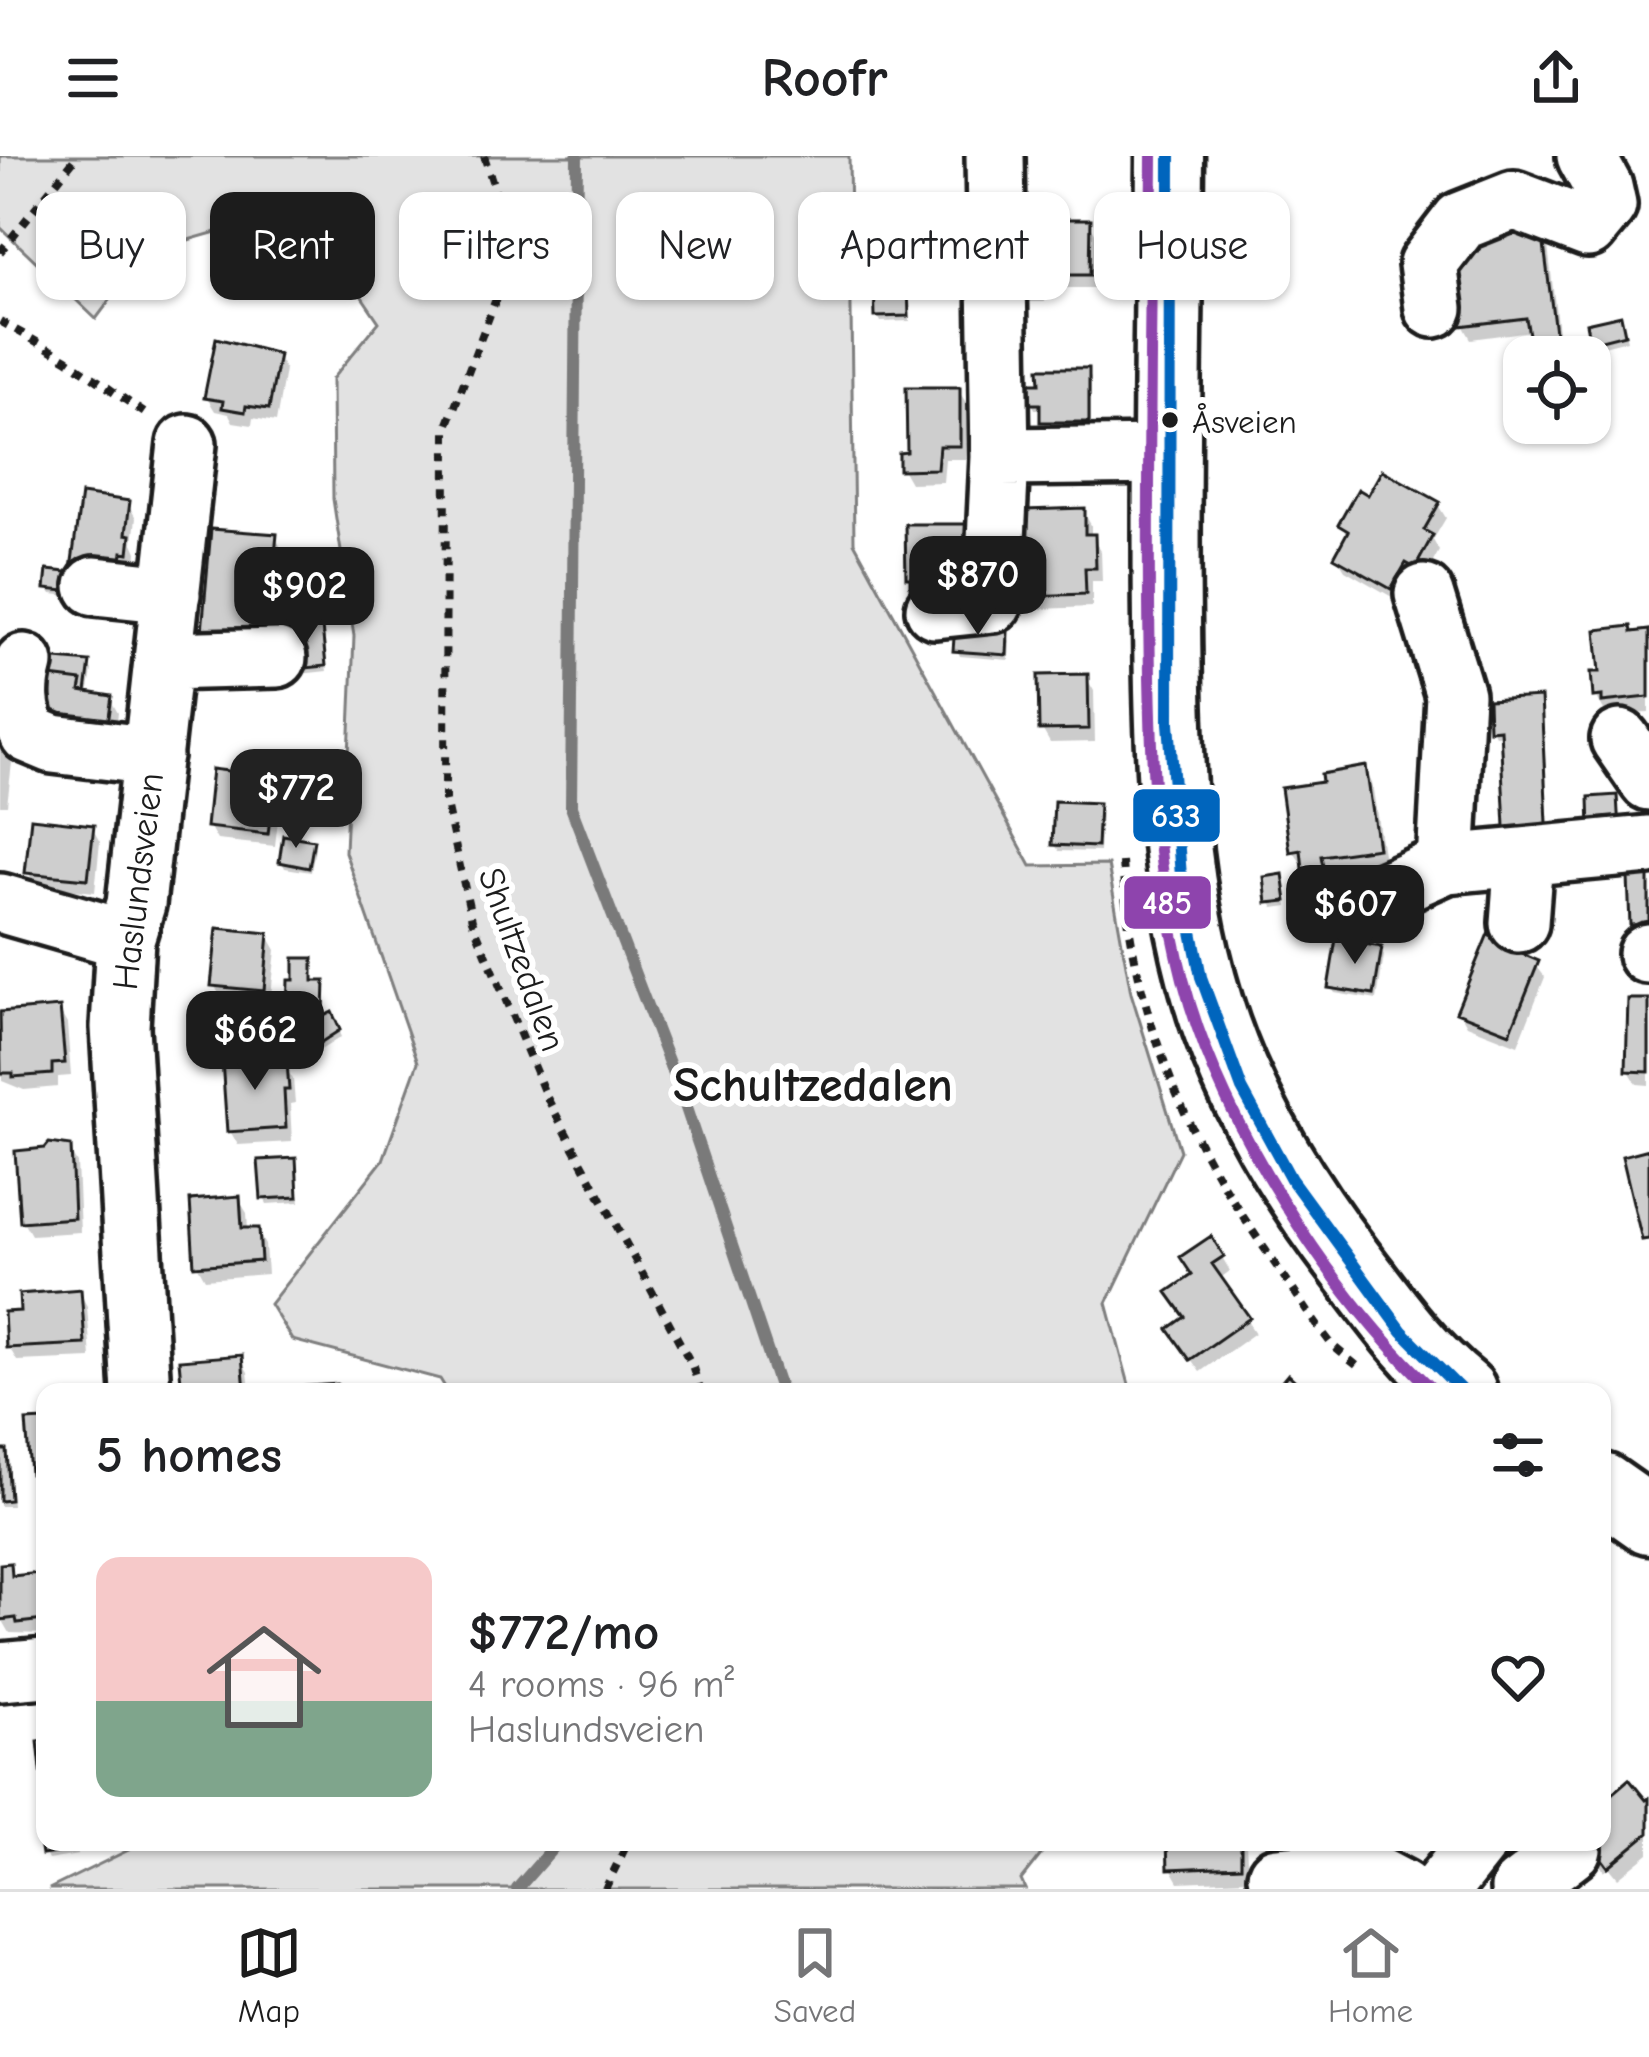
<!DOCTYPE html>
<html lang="en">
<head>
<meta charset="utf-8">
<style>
  body { margin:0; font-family:"Comic Neue",sans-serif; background:#f6f6f6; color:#202124; height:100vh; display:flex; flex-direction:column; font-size:45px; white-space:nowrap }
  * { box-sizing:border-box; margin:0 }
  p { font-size:39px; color:#757577 }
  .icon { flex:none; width:66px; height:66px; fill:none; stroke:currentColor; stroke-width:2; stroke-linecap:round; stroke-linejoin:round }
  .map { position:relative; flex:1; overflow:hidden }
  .details { position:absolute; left:36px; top:1227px; width:1575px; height:468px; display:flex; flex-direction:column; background:#fff; border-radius:24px; box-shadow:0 3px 9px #0004 }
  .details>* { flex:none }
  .hud { position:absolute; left:36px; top:36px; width:1578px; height:108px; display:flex; gap:24px }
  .fabs { position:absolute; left:1503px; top:180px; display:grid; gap:24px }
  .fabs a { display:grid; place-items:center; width:108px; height:108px; border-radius:24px; background:#fff; box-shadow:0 3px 9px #0004; font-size:60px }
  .price { position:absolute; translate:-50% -102px; padding:0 27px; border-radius:24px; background:#1c1c1c; color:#fff; font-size:39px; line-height:78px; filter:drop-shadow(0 3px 6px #0008) }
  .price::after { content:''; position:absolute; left:50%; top:72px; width:36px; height:27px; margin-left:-18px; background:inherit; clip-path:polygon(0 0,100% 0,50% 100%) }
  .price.on { background:#222; color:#fff }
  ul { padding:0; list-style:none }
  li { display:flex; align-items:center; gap:36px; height:300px; padding:0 60px }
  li+li { border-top:3px solid #e0e0e0 }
  li span { display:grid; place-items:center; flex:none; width:336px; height:240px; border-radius:24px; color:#555 }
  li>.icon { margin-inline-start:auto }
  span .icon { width:144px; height:144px; fill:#fffc; stroke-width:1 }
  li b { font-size:51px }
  h2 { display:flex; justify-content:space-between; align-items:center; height:144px; padding:0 60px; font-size:51px }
  .tag { padding:0 42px; border-radius:24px; background:#fff; box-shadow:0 3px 9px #0004; font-size:42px; line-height:108px }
  .tag.on { background:#1c1c1c; color:#fff }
  header { display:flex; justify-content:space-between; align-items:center; height:156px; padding:0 60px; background:#fff; font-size:54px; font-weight:800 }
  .tab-bar { display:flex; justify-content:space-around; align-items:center; height:168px; border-top:3px solid #e0e0e0; background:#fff; font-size:33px; color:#757577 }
  .tab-bar a { display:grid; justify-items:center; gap:6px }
  .tab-bar .on { color:#1c1c1c }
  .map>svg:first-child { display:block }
  .green { fill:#e2e2e2; stroke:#7f7f7f; stroke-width:3 }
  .shadow { fill:#0003 }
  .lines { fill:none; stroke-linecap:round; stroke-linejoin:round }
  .stream { stroke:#7a7a7a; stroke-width:12 }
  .building { fill:#cecece; stroke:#1c1c1c; stroke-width:3 }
  .minor-casing { stroke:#1c1c1c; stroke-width:66 }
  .major-casing { stroke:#1c1c1c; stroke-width:75 }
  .path { stroke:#1c1c1c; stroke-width:8; stroke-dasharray:9 9; stroke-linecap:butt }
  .minor { stroke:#fff; stroke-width:57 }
  .major { stroke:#fff; stroke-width:66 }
  .bus-1-casing { stroke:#fff; stroke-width:21 }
  .bus-2-casing { stroke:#fff; stroke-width:21 }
  .bus-1 { stroke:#0065bd; stroke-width:12 }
  .bus-2 { stroke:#8e44ad; stroke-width:12 }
  .bus-dot { fill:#1c1c1c; stroke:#fff; stroke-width:4.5 }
  .labels { text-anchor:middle; stroke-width:12; stroke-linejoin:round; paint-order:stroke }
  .bus-label { font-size:33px; fill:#1c1c1c; stroke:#fff; text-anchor:start }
  .street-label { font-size:36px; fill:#1c1c1c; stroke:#fff }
  .district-label { font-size:48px; font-weight:bold; fill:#1c1c1c; stroke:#fff }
  .line-badge { stroke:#fff; stroke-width:4.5 }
  .badge-label { font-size:33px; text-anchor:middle; font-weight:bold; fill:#fff }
</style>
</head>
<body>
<header><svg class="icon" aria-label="menu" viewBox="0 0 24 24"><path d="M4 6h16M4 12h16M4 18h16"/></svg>Roofr<svg class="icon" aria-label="share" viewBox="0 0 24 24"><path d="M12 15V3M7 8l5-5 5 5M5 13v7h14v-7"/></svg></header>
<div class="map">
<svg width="1649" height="1733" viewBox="0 0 1649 1733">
  <rect width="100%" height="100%" fill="#fff"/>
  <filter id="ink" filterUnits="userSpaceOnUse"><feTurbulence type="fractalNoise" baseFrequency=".00833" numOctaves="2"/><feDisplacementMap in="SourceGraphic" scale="24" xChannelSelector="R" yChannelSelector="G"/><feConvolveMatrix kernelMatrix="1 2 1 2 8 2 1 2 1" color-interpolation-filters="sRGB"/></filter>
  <g filter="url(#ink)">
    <path class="green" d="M 0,0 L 849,0 L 854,386 L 1031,710 L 1108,709 L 1131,837 L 1180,995 L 1107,1147 L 1131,1236 L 448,1236 L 440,1223 L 292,1184 L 270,1148 L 383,1004 L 418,906 L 345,696 L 354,480 L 333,343 L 332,223 L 379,166 L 333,98 L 216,76 L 146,96 L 96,163 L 0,71 Z
      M 145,1686 L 1051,1686 L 1021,1724 L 1025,1733 L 49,1733 Z"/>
    <path class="shadow" d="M 1089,66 L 1097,80 L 1096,132 L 1044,132 L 1045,146 L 1017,146 L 1030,123 L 1027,118 Z
      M 1540,76 L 1548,90 L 1561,201 L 1536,201 L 1531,175 L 1471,183 L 1463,169 Z
      M 961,78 L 969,92 L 970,142 L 910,144 L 910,165 L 881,166 L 878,160 L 892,87 L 899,100 Z
      M 1623,168 L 1627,184 L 1596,192 L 1593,186 Z
      M 277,200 L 285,214 L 276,266 L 253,262 L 252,269 L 233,266 L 229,258 L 215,255 L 207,242 Z
      M 1087,215 L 1091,221 L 1091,271 L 1046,271 L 1043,253 L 1035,253 L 1032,247 Z
      M 958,234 L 967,248 L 967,303 L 945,303 L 943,326 L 910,327 L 902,313 Z
      M 1369,343 L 1438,349 L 1446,362 L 1433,384 L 1439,395 L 1423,424 L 1399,445 L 1345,414 L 1337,401 L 1348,381 L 1341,369 Z
      M 128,348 L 136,362 L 133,387 L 137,396 L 136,409 L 87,442 L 52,438 L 48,432 L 78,420 Z
      M 1083,355 L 1091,369 L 1091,381 L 1101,395 L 1102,425 L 1092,425 L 1092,451 L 1039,453 L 1030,439 L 1030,424 L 1024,423 L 1016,408 Z
      M 275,381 L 283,395 L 273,506 L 212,501 Z
      M 998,467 L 997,478 L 1007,479 L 1010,485 L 1009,504 L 960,500 L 957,494 Z
      M 320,474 L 327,515 L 291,519 Z
      M 1649,476 L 1649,557 L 1613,559 L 1610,553 L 1604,554 L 1596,540 L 1603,519 L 1632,479 Z
      M 88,509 L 92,515 L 88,540 L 110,543 L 118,557 L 113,594 L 44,528 Z
      M 1086,521 L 1094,535 L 1095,586 L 1050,587 L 1042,573 Z
      M 1539,544 L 1542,550 L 1550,693 L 1503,578 L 1495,579 L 1492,573 Z
      M 0,593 L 12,607 L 7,649 L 0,649 Z
      M 1365,614 L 1372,627 L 1384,705 L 1327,714 L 1328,724 L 1314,726 L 1293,695 L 1325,629 Z
      M 273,623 L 281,637 L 275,690 L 217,684 L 209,670 Z
      M 1097,650 L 1101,656 L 1099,696 L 1059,695 L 1055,689 Z
      M 92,672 L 100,686 L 95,736 L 36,730 L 28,716 Z
      M 312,686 L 315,692 L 311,716 L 285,712 L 282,706 Z
      M 1282,721 L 1288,750 L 1274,752 L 1270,746 Z
      M 268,780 L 276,794 L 270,848 L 222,843 L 214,829 Z
      M 1519,788 L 1545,821 L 1518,889 L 1467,869 L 1459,855 Z
      M 1381,794 L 1384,800 L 1377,844 L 1335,837 L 1331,831 Z
      M 311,805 L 314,828 L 323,828 L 326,834 L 326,862 L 334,865 L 341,881 L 308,902 L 293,877 L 320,861 L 294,860 L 290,854 L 297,827 Z
      M 1649,846 L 1649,929 L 1637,928 L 1629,915 Z
      M 59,854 L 67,868 L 71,920 L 58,921 L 58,931 L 24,934 L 2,925 L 0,859 Z
      M 283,909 L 293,923 L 295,947 L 290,948 L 292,986 L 238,989 L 230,975 Z
      M 69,993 L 77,1007 L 80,1076 L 31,1079 L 23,1065 Z
      M 294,1005 L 300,1046 L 267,1048 L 264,1042 Z
      M 239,1044 L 247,1057 L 248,1075 L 257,1075 L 265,1089 L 267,1118 L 205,1123 L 197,1109 Z
      M 1222,1101 L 1230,1115 L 1219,1123 L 1255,1177 L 1200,1216 L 1180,1187 L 1195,1120 L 1184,1102 Z
      M 79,1136 L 87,1150 L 91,1202 L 17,1205 L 9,1191 L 24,1158 Z
      M 240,1202 L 248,1216 L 250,1236 L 185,1236 Z
      M 45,1267 L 45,1331 L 41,1331 L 33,1318 Z
      M 0,1297 L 5,1297 L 8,1303 L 12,1350 L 0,1350 Z
      M 45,1395 L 45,1478 L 10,1477 L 2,1463 L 0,1411 L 9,1410 L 17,1423 L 43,1420 Z
      M 1649,1646 L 1649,1697 L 1618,1722 L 1609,1711 L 1604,1715 L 1591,1695 L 1602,1686 L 1602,1650 Z
      M 45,1683 L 45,1686 L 76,1686 L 78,1699 L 48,1704 L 45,1698 Z
      M 1170,1686 L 1246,1686 L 1248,1723 L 1179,1726 L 1171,1712 Z
      M 1289,1686 L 1364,1686 L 1267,1705 L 1266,1691 L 1290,1690 Z"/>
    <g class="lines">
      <path class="stream" d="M 577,0 L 571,651 L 685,949 L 781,1236
        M 517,1733 L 558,1686"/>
    </g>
    <path class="building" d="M 1024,63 L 1091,63 L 1090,119 L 1024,119 Z
      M 1542,73 L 1557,192 L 1556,201 L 1533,201 L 1526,162 L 1460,170 L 1451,98 L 1479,93 L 1477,78 Z
      M 962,75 L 963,129 L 897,131 L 896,77 Z
      M 873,84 L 893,84 L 894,128 L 908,131 L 909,160 L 875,161 Z
      M 1043,120 L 1043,141 L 1011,141 L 1011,121 Z
      M 1621,159 L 1625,178 L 1590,187 L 1586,167 Z
      M 216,182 L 279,198 L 269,253 L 246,250 L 245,256 L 222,252 L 223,245 L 204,242 Z
      M 1039,212 L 1089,212 L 1089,266 L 1040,266 L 1040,248 L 1029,248 L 1029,227 L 1040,227 Z
      M 906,231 L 960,231 L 960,290 L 939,290 L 937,313 L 899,314 L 899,297 L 907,296 Z
      M 1382,314 L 1440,346 L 1424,374 L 1433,379 L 1415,412 L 1406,407 L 1391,433 L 1334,401 L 1348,375 L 1338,369 L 1358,333 L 1368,339 Z
      M 81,338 L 130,345 L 126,378 L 131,379 L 129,397 L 123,396 L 120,420 L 71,413 Z
      M 1085,352 L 1085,378 L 1095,378 L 1096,412 L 1085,412 L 1086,438 L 1028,440 L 1027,413 L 1018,413 L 1017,381 L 1026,380 L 1025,354 Z
      M 905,368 L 968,368 L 969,421 L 949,421 L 949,439 L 910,439 L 910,422 L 906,422 Z
      M 211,373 L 277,378 L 266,493 L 201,487 Z
      M 47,414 L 87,418 L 85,437 L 45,433 Z
      M 956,455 L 995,475 L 1008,476 L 1007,499 L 953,495 Z
      M 1631,470 L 1632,476 L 1649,474 L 1649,541 L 1602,546 L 1602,540 L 1593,541 L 1591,516 L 1600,516 L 1596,474 Z
      M 322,471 L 326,510 L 285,514 L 281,475 Z
      M 45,502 L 90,506 L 86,536 L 80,535 L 82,525 L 50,521 L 49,530 L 41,529 Z
      M 1088,518 L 1089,573 L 1039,574 L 1038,519 Z
      M 50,521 L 82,525 L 80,535 L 112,540 L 106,581 L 43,573 Z
      M 1541,541 L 1548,688 L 1506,690 L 1500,573 L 1489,574 L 1488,544 Z
      M 1366,610 L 1378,692 L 1321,700 L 1323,710 L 1303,713 L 1301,694 L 1290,696 L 1281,632 L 1322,626 L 1321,618 Z
      M 212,613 L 275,621 L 268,678 L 206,671 Z
      M 1617,639 L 1619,675 L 1590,676 L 1589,641 Z
      M 1054,645 L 1099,647 L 1097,691 L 1052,689 Z
      M 31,662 L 94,669 L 88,723 L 25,717 Z
      M 283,679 L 314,684 L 309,712 L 279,706 Z
      M 1283,718 L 1287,745 L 1267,747 L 1264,721 Z
      M 1649,720 L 1649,768 L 1630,769 L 1628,721 Z
      M 217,772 L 269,777 L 264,835 L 211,830 Z
      M 1490,773 L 1521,785 L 1517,796 L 1539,805 L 1510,877 L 1456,856 Z
      M 1336,783 L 1382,791 L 1374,839 L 1328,832 Z
      M 294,802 L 313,802 L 313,825 L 325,825 L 324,856 L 287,855 L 288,824 L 294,824 Z
      M 1628,843 L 1649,843 L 1649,916 L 1626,915 Z
      M 60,851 L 65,907 L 52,908 L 52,918 L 13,921 L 13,917 L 1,917 L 0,856 Z
      M 322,856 L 324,860 L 332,856 L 340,874 L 303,898 L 289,876 Z
      M 281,900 L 282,907 L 287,906 L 289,934 L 284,934 L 286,972 L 227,976 L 222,904 Z
      M 49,987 L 71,990 L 74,1062 L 20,1066 L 15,995 L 45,992 Z
      M 1649,993 L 1649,1083 L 1642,1084 L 1622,1000 Z
      M 296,1002 L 298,1041 L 261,1043 L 258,1004 Z
      M 240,1040 L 242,1072 L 259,1072 L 261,1105 L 194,1110 L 190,1044 Z
      M 1211,1080 L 1224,1100 L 1212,1108 L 1250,1162 L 1190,1204 L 1168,1173 L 1185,1161 L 1167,1136 L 1192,1119 L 1180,1101 Z
      M 81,1133 L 85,1188 L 6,1192 L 4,1156 L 20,1155 L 19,1138 Z
      M 242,1199 L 245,1236 L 182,1236 L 179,1204 Z
      M 1288,1218 L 1307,1236 L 1273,1236 Z
      M 337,1228 L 338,1236 L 297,1236 L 297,1231 Z
      M 45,1264 L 45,1318 L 30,1318 L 26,1265 Z
      M 0,1294 L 7,1294 L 10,1344 L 0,1345 Z
      M 45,1392 L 45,1464 L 17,1467 L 16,1462 L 0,1464 L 0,1408 L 11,1407 L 12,1420 L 40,1417 L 37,1393 Z
      M 45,1584 L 45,1642 L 44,1642 L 38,1585 Z
      M 1629,1623 L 1646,1644 L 1649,1642 L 1649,1677 L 1608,1711 L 1599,1699 L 1595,1704 L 1588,1686 L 1602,1686 L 1602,1646 Z
      M 45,1680 L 45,1686 L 76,1686 L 77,1694 L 42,1699 L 39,1681 Z
      M 1167,1686 L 1241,1686 L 1241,1710 L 1168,1713 Z"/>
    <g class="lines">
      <defs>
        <path id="minor" d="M 995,0 L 1000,301 L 1167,299
          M 1434,152 L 1428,108 L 1461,65 L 1514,44 L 1588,72 L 1607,49 L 1603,31 L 1586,0
          M 95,430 L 171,438
          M 1424,438 L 1455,539 L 1446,708 L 1649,689
          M 935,453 L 993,447 L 1000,301
          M 164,505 L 277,502
          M 24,507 C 17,533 18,553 29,578 L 53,588 L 153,600
          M 1620,583 L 1649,625
          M 0,747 L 125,783
          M 1349,751 L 1446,708
          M 1519,767 L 1524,701
          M 1647,798 L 1649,797
          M 141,1236 L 120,871 L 125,783 L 136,748 L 187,288
          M 0,1516 L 45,1512
          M 1277,1720 L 1361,1712 L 1401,1733
          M 1441,1733 L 1478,1686
          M 1520,1733 L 1572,1693"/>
        <path id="major" d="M 1170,0 C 1169,155 1165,310 1167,465 C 1168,599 1171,741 1216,870 C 1246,956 1294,1034 1350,1107 C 1385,1153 1417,1199 1463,1236
          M 1602,1331 L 1649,1364"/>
      </defs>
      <use href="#minor" class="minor-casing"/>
      <use href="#major" class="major-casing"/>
      <path class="path" d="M 484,0 L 496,37 L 499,135 L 446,273 L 445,644 L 472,764 L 546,940 L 692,1209 L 701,1236
        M 0,96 L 77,0
        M 0,165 L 67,203 L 150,261
        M 1122,706 C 1128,800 1154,897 1197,982 C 1230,1047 1276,1108 1317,1169 L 1333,1190 L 1361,1213
        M 605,1733 L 628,1686"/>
      <use href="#minor" class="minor"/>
      <use href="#major" class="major"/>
      <defs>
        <path id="bus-1" d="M 1170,0 L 1169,567 L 1181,720 L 1201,821 L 1242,933 L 1291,1023 L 1402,1175 L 1463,1236"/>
        <path id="bus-2" d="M 1152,0 C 1151,148 1148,296 1149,444 C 1150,571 1151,699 1183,823 C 1219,965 1329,1135 1435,1236"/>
      </defs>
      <use href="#bus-1" class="bus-1-casing"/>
      <use href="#bus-2" class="bus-2-casing"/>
      <use href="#bus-1" class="bus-1"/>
      <use href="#bus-2" class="bus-2"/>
    </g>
  </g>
  <circle class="bus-dot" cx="1170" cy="264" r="10"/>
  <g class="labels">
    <g class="bus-label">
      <text x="1192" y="277">Åsveien</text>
    </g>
    <g class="street-label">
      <text transform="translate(137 725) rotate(-83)" y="13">Haslundsveien</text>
      <text transform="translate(523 803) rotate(70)" y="13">Shultzedalen</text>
    </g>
    <g class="district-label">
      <text x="813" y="945">Schultzedalen</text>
    </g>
  </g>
  <g class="line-badge">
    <rect x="1131" y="631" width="91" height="57" rx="12" fill="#0065bd"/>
    <rect x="1122" y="718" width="91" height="57" rx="12" fill="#8e44ad"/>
  </g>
  <g class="badge-label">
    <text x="1176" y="671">633</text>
    <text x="1167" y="758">485</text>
  </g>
</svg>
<div class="fabs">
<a><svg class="icon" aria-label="locate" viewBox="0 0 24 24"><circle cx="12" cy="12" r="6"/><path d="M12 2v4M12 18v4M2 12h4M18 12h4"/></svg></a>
</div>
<b class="price" style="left:978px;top:482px">$870</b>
<b class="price" style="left:304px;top:493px">$902</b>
<b class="price on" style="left:296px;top:695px">$772</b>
<b class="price" style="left:1355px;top:811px">$607</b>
<b class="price" style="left:255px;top:937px">$662</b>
<div class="hud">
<a class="tag">Buy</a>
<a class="tag on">Rent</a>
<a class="tag">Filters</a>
<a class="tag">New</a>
<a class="tag">Apartment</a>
<a class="tag">House</a>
</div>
<section class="details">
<h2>5 homes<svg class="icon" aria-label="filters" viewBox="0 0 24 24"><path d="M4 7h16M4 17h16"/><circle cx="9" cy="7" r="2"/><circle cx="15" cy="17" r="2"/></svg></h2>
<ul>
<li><span style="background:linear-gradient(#f6c9c9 60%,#7fa58c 0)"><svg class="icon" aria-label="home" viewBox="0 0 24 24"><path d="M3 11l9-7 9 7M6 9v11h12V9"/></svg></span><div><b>$772/mo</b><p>4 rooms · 96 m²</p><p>Haslundsveien</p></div><svg class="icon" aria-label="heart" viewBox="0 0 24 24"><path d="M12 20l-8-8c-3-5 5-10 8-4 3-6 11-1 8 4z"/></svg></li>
</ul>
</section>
</div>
<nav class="tab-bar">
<a class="on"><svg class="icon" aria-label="map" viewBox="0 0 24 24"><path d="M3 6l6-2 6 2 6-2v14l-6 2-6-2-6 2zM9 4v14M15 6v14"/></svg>Map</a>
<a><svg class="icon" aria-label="saved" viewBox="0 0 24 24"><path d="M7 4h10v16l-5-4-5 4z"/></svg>Saved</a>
<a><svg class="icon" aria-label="home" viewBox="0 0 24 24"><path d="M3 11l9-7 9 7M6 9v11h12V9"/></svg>Home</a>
</nav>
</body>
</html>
